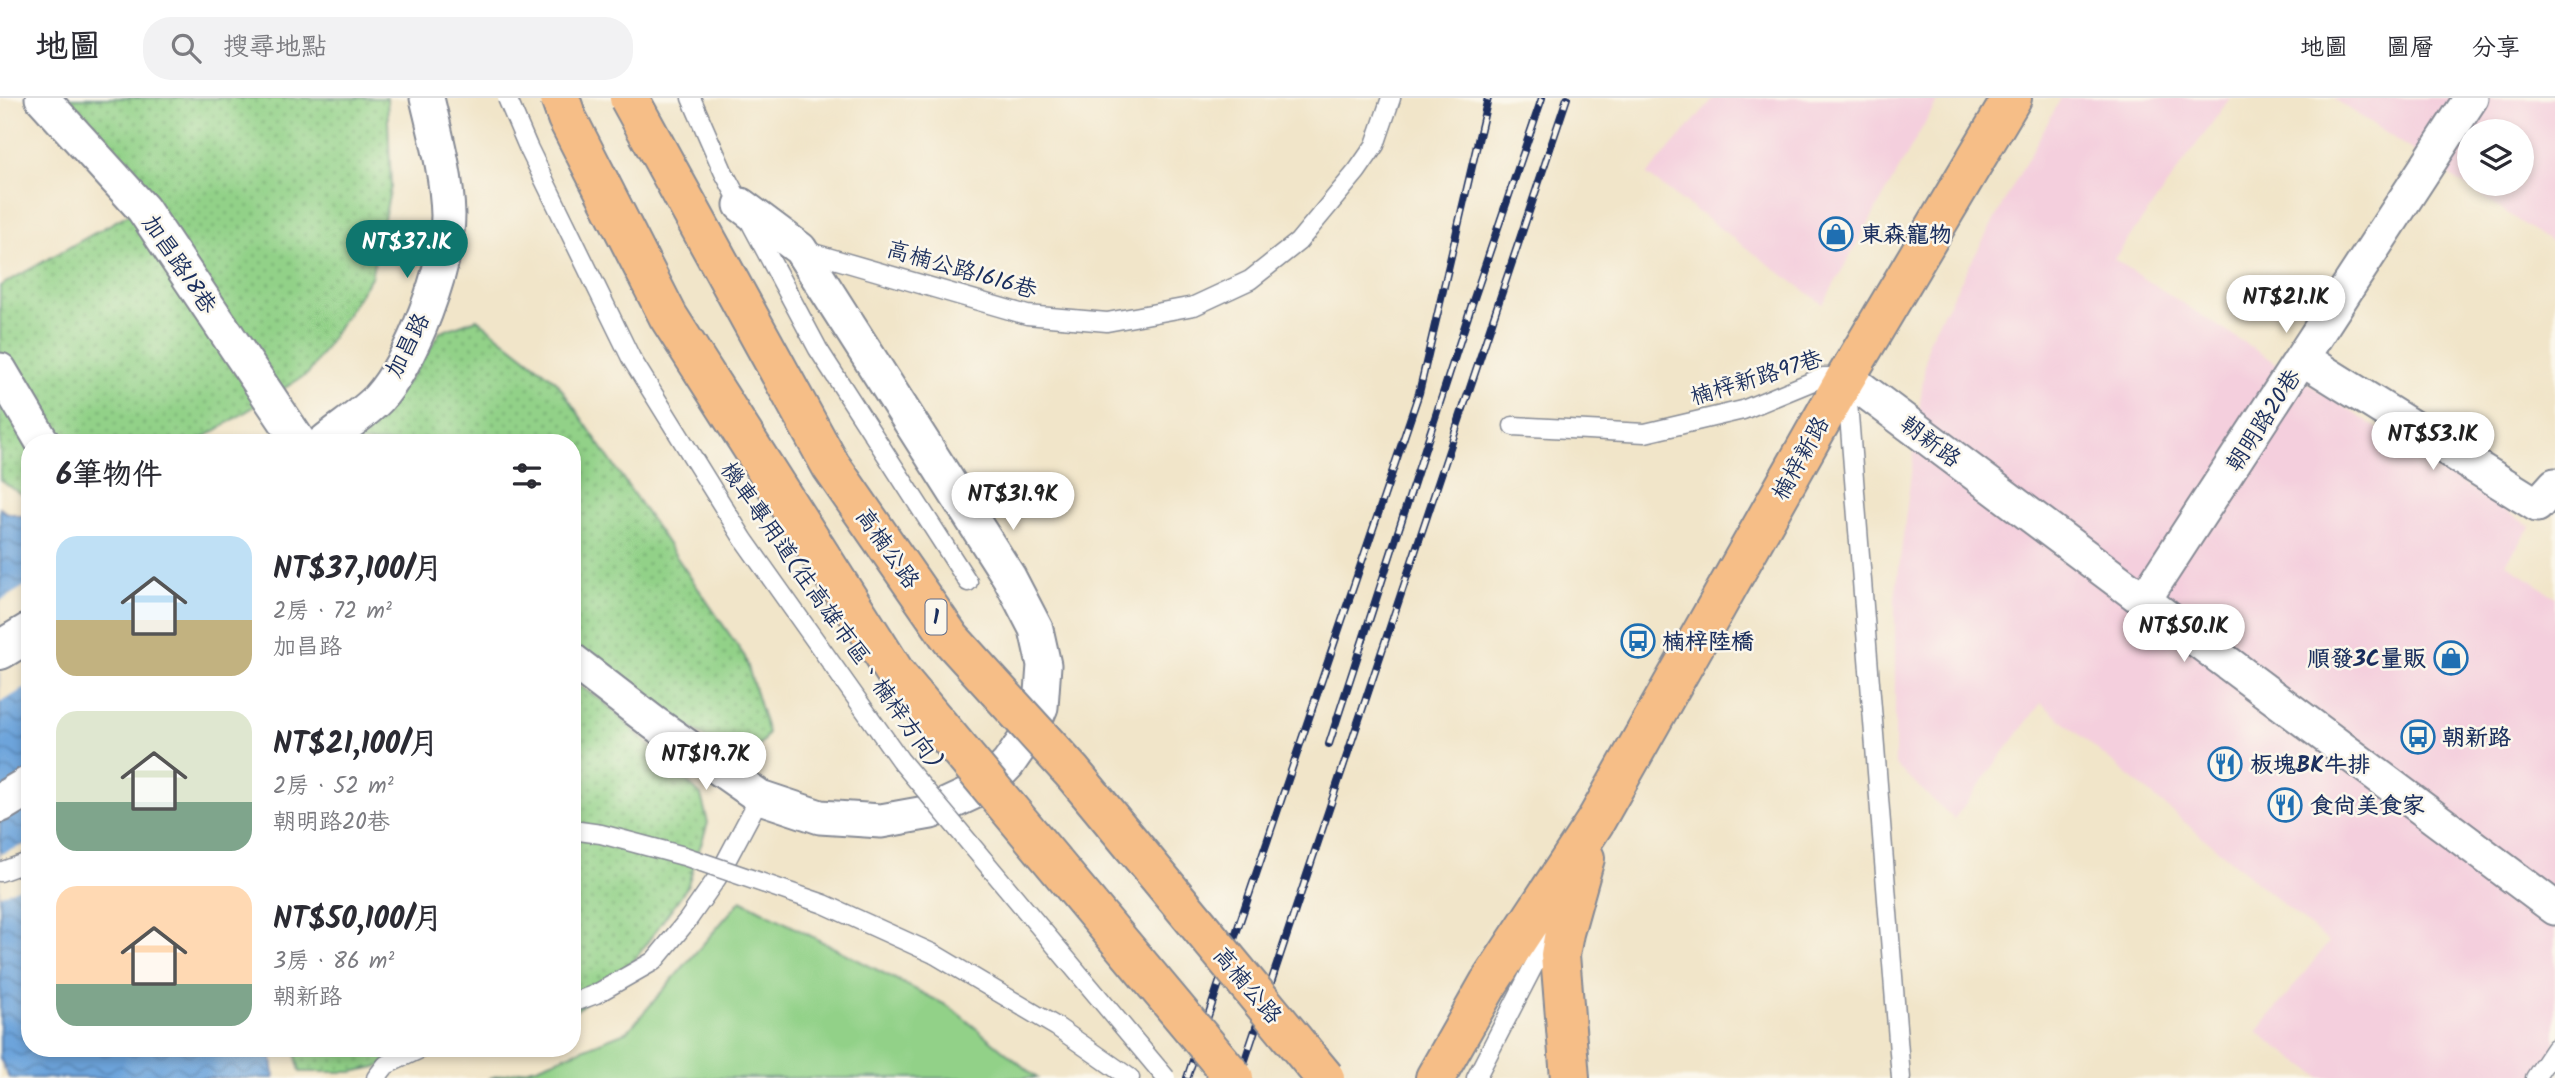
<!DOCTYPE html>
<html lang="zh-TW">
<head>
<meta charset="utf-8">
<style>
  body { margin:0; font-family:Kalam,"LXGW WenKai TC",sans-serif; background:#f2f2f3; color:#2b2b33; height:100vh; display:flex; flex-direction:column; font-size:26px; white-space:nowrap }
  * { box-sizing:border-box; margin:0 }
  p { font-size:23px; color:#7c7c81 }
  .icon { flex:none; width:38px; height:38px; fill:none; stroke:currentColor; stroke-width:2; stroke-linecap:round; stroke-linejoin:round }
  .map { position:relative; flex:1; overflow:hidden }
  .details { position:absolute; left:21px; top:336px; width:560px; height:623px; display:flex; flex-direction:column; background:#fff; border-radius:28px; box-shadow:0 4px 10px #0003 }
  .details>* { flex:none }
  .buttons { position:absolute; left:2457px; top:21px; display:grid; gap:14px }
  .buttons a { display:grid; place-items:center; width:77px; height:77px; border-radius:50%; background:#fff; box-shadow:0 4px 10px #0003; font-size:35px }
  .price { position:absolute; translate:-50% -60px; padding:0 16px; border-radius:24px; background:#fff; color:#222; font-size:23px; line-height:46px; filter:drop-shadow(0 2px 4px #0008) }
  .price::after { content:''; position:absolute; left:50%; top:42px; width:21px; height:16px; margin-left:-10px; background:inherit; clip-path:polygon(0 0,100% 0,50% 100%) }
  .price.on { background:#0f766e; color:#fff }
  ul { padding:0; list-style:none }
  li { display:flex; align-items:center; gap:21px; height:175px; padding:0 35px }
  li span { display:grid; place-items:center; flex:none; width:196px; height:140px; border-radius:21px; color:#555 }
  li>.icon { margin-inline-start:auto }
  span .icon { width:84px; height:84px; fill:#fffc; stroke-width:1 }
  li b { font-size:30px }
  h2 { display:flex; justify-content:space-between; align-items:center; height:84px; padding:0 35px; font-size:30px }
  header { display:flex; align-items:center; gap:42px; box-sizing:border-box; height:98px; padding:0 35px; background:#fff; border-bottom:2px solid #e1e1e2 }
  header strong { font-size:33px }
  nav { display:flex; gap:38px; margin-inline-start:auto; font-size:24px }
  .search { width:490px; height:63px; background:#f2f2f3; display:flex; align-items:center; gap:18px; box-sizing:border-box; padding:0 24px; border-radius:28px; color:#7c7c81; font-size:26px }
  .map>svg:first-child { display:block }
  .built { fill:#f4cfdd; fill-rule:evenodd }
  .grass { fill:url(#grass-dots); stroke:#568073; stroke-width:2 }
  .park { fill:#92d188; stroke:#568073; stroke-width:2 }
  .water { fill:url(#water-waves); stroke:#446a9c; stroke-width:2 }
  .pier { fill:#f1e5c9 }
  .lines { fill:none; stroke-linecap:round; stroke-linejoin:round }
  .service-casing { stroke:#868a94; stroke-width:21 }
  .minor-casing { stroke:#868a94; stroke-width:37 }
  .tertiary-casing { stroke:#868a94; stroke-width:42 }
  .primary-casing { stroke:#868a94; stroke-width:42 }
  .service { stroke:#fff; stroke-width:18 }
  .minor { stroke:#fff; stroke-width:33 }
  .tertiary { stroke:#fff; stroke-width:38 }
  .primary { stroke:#f6be87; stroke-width:38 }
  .rail-casing { stroke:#1b2f5e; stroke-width:8 }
  .rail { stroke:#fbf7ec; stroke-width:5; stroke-dasharray:16; stroke-linecap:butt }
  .service-bridge-casing { stroke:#868a94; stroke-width:21; stroke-linecap:butt }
  .primary-bridge-casing { stroke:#868a94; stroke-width:42; stroke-linecap:butt }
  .service-bridge { stroke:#fff; stroke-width:18 }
  .primary-bridge { stroke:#f6be87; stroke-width:38 }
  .labels { text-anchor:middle; stroke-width:5; stroke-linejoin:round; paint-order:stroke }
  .shield { fill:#fbf7ec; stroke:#5e6b89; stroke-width:2 }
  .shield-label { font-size:21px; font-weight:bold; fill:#1b2f5e }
  .poi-label { font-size:23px; font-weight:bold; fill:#1b2f5e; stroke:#fbf7ec; text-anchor:start }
  .street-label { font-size:23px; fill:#1b2f5e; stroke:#fbf7ec }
</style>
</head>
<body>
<header>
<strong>地圖</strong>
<div class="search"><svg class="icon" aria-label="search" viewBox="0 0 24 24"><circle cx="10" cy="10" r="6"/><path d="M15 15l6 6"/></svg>搜尋地點</div>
<nav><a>地圖</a><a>圖層</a><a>分享</a></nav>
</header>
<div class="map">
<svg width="2555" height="980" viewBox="0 0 2555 980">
  <defs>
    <pattern id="grass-dots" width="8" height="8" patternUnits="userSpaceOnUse" patternTransform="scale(1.75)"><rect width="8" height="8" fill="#92d188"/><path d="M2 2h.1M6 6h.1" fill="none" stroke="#76aa72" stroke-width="1.8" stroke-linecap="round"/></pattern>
    <pattern id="water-waves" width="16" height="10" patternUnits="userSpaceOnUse" patternTransform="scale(1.75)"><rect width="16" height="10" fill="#6da4db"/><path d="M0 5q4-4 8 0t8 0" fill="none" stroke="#5986b5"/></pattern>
  </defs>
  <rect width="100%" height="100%" fill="#fbf7ec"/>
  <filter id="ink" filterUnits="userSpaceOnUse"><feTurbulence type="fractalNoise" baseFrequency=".0143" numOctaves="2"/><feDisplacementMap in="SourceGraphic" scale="14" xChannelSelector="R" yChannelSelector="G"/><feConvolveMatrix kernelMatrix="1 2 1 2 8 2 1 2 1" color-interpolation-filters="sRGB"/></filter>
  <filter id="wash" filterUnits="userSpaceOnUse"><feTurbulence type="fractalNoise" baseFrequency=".00686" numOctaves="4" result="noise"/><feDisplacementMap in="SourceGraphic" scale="28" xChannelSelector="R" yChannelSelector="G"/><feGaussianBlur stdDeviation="1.57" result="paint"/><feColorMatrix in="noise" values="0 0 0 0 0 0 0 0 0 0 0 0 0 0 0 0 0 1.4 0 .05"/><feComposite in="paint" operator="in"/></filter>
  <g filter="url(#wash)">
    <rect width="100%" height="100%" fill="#f1e5c9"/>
    <path class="built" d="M 1714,0 L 1939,0 L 1823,206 L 1647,77 Z
      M 2061,0 L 2230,0 L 2114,161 L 2531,429 L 2506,465 L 2555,499 L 2555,980 L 2321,980 L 2257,934 L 2329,844 L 2041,605 L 1954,721 L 1895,667 L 1895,501 L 1928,243 Z
      M 2333,0 L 2555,0 L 2555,147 ZM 2469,33 L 2522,33 L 2522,86 L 2469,86 Z"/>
    <path class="grass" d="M 55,0 L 387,0 L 391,89 L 371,179 L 309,275 L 195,345 L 30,345 L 30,402 L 0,382 L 0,188 L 150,104 Z
      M 477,221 L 556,283 L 745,559 L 768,635 L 757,652 L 737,662 L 572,546 L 572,345 L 345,345 C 386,311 414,281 440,234 Z
      M 572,583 L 603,603 L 701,697 L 708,725 L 687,789 L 636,860 L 572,916 Z
      M 294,950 L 466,950 L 352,974 L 300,974 Z"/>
    <path class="park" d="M 741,802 L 950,909 L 1037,980 L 489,980 L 537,969 L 628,933 Z"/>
    <path class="water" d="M 0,410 L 5,414 L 30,420 L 30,950 L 271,950 L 274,980 L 9,980 L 0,960 Z"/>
    <path class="pier" d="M 30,485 L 30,587 L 0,605 L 0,503 Z
      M 30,745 L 30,785 L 0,797 L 0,756 Z"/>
  </g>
  <g filter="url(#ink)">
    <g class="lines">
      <defs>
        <path id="service" d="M 691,0 L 723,73 L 818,251 L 968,484
          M 803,152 L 1027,217 L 1107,224 L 1194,208 L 1250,182 L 1298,144 L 1357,73 L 1375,47 L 1391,0
          M 1513,328 L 1645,335 L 1743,312 L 1823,279 L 1846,279 L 1901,980
          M 0,774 L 30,763
          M 934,856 L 1057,929 L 1130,980
          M 572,905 L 596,896 L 654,863 L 687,823 L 717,780 L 760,699
          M 376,980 L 386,967 L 422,950
          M 1476,980 L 1551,834
          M 2535,980 L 2555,950"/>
        <path id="minor" d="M 42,0 L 143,111 L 300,345
          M 2303,261 L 2537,407 L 2555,387
          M 0,272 L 43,345
          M 1846,279 L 2555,810
          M 323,345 C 341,330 362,317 378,301 C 412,264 448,167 448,117 C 447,78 436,38 427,0
          M 2144,502 L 2471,0
          M 572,562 L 654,625 L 760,699 L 820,719 L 881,723 L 931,714 L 987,688 L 1008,666 L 1031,633 L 1041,609 L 1044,567 L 1036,531 L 1009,479 L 800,151 L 741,107"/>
        <path id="tertiary" d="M 0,552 L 30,534
          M 0,705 L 30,687"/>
        <path id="primary" d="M 1435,980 L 1489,885 L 1595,724 L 1846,279 L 2012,0
          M 1570,980 L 1560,857 L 1564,835 L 1585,760"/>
      </defs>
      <use href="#service" class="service-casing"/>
      <use href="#minor" class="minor-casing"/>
      <use href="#tertiary" class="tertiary-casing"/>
      <use href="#primary" class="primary-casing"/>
      <use href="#service" class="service"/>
      <use href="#minor" class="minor"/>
      <use href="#tertiary" class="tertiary"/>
      <use href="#primary" class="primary"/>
      <defs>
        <path id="rail" d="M 1329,646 L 1472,206 L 1542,0
          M 1187,980 L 1419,295 L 1488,0
          M 1239,980 L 1567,0"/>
      </defs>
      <use href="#rail" class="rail-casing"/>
      <use href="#rail" class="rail"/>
      <defs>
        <path id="service-bridge" d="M 507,0 L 528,49 L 631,260 L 744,442 L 900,662 L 1166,980
          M 572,732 L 601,736 L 684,758 L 824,806 L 934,856"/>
        <path id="primary-bridge" d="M 560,0 L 567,20 L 668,218 L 896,576 L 1234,980
          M 629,0 L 831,368 L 951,541 L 1072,674 L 1325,980"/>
      </defs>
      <use href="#service-bridge" class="service-bridge-casing"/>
      <use href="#primary-bridge" class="primary-bridge-casing"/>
      <use href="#service-bridge" class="service-bridge"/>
      <use href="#primary-bridge" class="primary-bridge"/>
    </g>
  </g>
  <defs>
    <symbol id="shop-ring" viewBox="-11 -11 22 22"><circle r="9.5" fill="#fbf7ec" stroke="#1f6fb2" stroke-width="1.5"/><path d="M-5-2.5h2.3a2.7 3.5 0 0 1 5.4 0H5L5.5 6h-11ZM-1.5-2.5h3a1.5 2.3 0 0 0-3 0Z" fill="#1f6fb2"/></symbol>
    <symbol id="bus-ring" viewBox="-11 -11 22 22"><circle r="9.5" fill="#fbf7ec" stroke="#1f6fb2" stroke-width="1.5"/><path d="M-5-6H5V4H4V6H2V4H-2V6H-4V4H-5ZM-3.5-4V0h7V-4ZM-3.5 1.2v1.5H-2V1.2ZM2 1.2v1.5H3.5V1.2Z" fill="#1f6fb2"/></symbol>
    <symbol id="restaurant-ring" viewBox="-11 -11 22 22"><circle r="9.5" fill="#fbf7ec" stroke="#1f6fb2" stroke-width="1.5"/><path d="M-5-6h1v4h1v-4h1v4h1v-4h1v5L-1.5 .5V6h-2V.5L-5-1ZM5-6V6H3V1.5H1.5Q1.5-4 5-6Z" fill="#1f6fb2"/></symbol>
  </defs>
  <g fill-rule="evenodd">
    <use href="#shop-ring" x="1817" y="117" width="38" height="38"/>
    <use href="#bus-ring" x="1619" y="524" width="38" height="38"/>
    <use href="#shop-ring" x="2432" y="541" width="38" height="38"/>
    <use href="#bus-ring" x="2399" y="620" width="38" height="38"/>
    <use href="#restaurant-ring" x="2206" y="647" width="38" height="38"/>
    <use href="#restaurant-ring" x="2266" y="688" width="38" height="38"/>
  </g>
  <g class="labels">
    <rect class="shield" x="925.5" y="501.5" width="21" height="35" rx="5"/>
    <g class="shield-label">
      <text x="936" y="526">1</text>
    </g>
    <g class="poi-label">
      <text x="1860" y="144">東森寵物</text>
      <text x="1662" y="551">楠梓陸橋</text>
      <text x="2426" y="568" text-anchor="end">順發3C量販</text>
      <text x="2442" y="647">朝新路</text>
      <text x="2250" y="674">板塊BK牛排</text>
      <text x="2310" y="715">食尚美食家</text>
    </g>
    <g class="street-label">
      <text transform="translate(180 166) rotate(56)" y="8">加昌路18巷</text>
      <text transform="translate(962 171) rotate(16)" y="8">高楠公路1616巷</text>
      <text transform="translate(407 247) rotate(-63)" y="8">加昌路</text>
      <text transform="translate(1756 279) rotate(-17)" y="8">楠梓新路97巷</text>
      <text transform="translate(2263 322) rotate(-57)" y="8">朝明路20巷</text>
      <text transform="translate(1931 343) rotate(37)" y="8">朝新路</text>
      <text transform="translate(1800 360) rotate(-61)" y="8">楠梓新路</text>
      <text transform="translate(888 450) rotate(55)" y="8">高楠公路</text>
      <text transform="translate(832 517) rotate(55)" y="8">機車專用道(往高雄市區、楠梓方向)</text>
      <text transform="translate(1248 887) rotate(50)" y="8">高楠公路</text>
    </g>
  </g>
</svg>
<div class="buttons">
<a><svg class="icon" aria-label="layers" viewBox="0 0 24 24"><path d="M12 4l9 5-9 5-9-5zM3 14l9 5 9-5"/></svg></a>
</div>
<b class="price on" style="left:407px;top:182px">NT$37.1K</b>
<b class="price" style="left:2286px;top:237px">NT$21.1K</b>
<b class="price" style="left:2433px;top:374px">NT$53.1K</b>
<b class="price" style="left:1013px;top:434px">NT$31.9K</b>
<b class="price" style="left:2184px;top:566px">NT$50.1K</b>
<b class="price" style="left:706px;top:694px">NT$19.7K</b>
<section class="details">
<h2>6筆物件<svg class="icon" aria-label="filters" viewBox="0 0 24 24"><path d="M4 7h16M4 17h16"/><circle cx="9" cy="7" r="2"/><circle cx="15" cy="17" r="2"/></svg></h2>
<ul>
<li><span style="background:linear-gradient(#bfe0f5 60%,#c2b280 0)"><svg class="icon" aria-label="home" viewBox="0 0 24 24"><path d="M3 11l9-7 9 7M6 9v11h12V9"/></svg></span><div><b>NT$37,100/月</b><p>2房 · 72 m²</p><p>加昌路</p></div></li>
<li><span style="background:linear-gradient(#dfe7d0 65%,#7fa58c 0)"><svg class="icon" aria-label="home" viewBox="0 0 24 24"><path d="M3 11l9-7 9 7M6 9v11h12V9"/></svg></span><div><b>NT$21,100/月</b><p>2房 · 52 m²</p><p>朝明路20巷</p></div></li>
<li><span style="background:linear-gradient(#ffd9b3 70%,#7fa58c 0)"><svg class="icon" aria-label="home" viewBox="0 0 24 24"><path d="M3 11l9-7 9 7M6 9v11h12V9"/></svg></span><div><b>NT$50,100/月</b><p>3房 · 86 m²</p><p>朝新路</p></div></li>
</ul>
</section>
</div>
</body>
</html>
